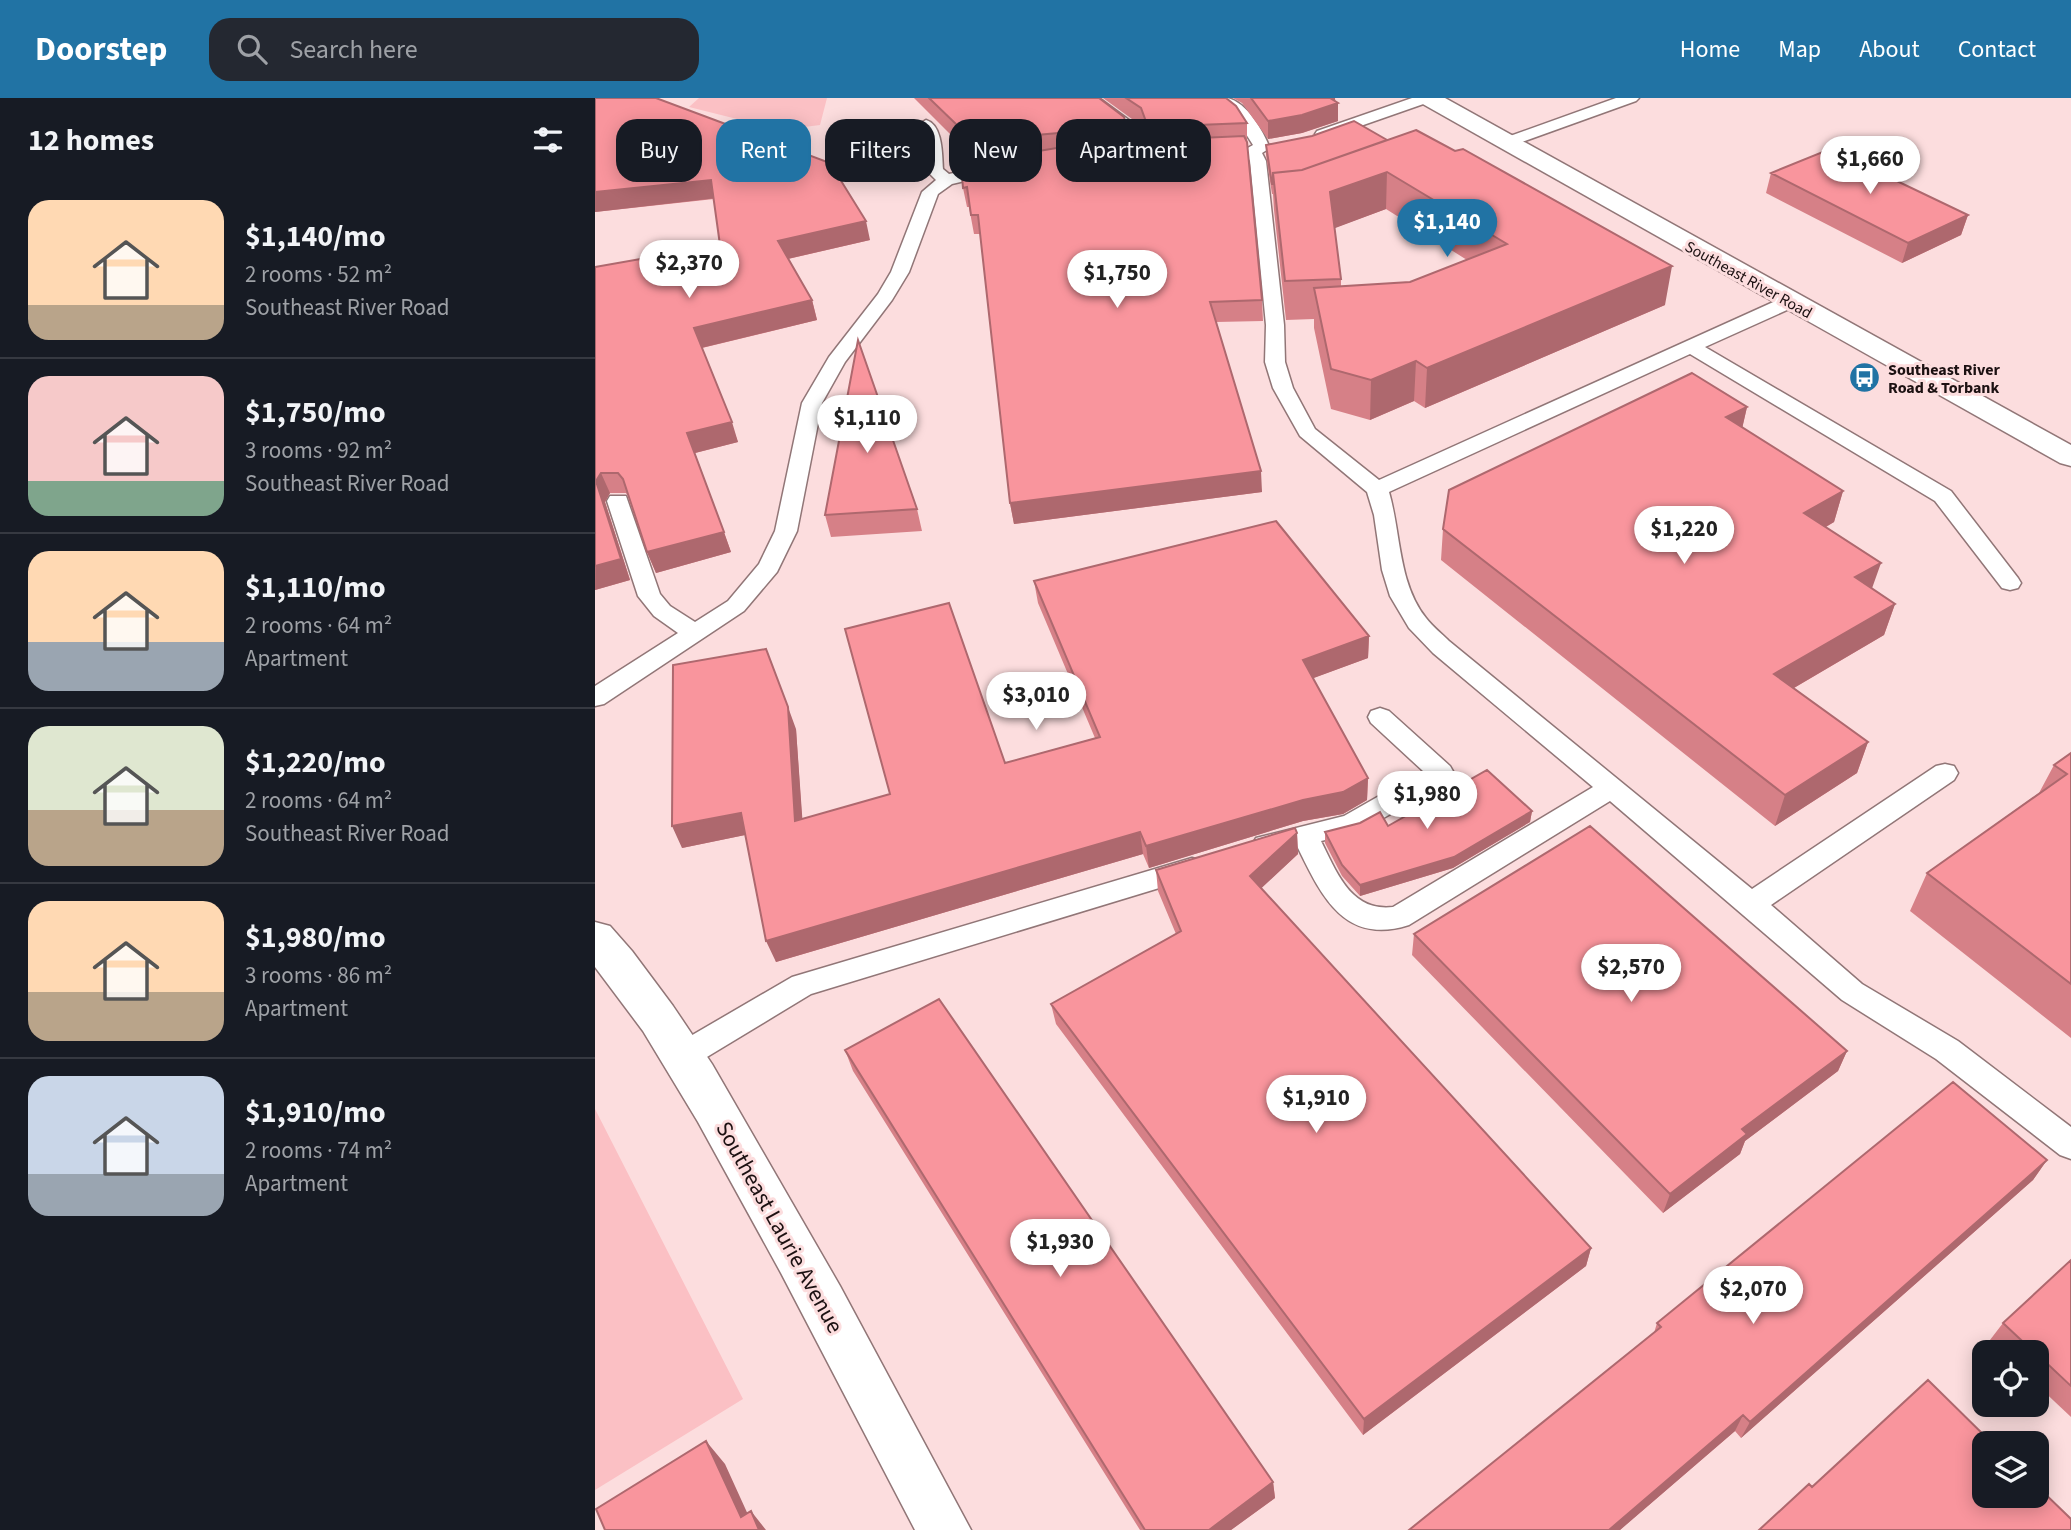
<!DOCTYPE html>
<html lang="en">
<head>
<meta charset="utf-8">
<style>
  body { margin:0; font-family:"Source Sans 3",sans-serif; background:#242831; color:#f1f3f6; height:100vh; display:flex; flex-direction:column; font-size:26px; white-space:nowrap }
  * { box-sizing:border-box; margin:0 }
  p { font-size:23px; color:#9ea1a6 }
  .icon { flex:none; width:38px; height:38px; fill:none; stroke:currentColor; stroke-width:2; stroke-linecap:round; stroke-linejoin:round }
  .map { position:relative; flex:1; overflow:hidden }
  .drawer { display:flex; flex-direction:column; background:#171b24; width:595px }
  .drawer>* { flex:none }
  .hud { position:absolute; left:21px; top:21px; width:665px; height:63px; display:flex; gap:14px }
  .tools { position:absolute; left:1377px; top:1242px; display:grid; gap:14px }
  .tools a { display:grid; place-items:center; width:77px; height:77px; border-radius:14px; background:#171b24; box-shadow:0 4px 18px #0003; font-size:35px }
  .price { position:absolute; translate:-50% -60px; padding:0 16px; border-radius:24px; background:#fff; color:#222; font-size:23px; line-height:46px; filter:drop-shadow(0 2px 4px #0008) }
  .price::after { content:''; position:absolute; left:50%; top:42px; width:21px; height:16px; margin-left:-10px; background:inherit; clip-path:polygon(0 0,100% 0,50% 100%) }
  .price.current { background:#2173a4; color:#fff }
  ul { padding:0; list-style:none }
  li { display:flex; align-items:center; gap:21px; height:175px; padding:0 28px }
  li+li { border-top:2px solid #363941 }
  li span { display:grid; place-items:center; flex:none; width:196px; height:140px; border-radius:21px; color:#555 }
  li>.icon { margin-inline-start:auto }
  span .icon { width:84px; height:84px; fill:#fffc; stroke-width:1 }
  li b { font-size:30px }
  h2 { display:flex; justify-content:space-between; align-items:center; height:84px; padding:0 28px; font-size:30px }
  .pill { padding:0 24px; border-radius:21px; background:#171b24; box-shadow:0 4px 18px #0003; font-size:24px; line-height:63px }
  .pill.current { background:#2173a4; color:#fff }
  header { display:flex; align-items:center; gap:42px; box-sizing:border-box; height:98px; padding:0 35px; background:#2173a4; color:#fff }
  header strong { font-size:33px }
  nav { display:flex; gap:38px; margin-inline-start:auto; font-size:24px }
  .search { width:490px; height:63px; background:#242831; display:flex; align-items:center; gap:18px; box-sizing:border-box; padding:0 24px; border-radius:21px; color:#9ea1a6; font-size:26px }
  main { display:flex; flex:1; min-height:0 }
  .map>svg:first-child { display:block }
  .green { fill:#fbc0c4 }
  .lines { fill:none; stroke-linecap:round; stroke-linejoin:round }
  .lane-casing { stroke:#917677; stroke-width:3 }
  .street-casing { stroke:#917677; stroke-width:3 }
  .secondary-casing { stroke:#917677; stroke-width:3 }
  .lane { fill:#fff; fill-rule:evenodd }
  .street { fill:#fff; fill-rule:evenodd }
  .secondary { fill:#fff; fill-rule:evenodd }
  .wall { fill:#d68087; fill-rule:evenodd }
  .shaded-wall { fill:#ae686e }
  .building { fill:#f9959d; stroke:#ae686e; stroke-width:2 }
  .labels { text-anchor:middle; stroke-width:6; stroke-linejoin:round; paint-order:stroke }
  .far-street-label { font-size:16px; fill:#1c1112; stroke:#fcddde }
  .far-poi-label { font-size:16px; font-weight:bold; fill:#1c1112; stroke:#fcddde; text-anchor:start }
  .near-street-label { font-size:23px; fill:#1c1112; stroke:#fcddde }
</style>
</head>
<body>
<header>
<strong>Doorstep</strong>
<div class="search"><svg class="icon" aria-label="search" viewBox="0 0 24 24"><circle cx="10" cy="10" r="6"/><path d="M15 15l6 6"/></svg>Search here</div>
<nav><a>Home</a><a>Map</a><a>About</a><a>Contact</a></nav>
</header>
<main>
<section class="drawer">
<h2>12 homes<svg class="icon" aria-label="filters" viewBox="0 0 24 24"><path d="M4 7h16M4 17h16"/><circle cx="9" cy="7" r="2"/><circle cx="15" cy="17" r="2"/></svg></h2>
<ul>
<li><span style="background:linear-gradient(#ffd9b3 75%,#b9a48a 0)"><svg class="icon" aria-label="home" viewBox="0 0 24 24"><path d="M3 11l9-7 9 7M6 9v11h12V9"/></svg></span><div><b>$1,140/mo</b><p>2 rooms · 52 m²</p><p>Southeast River Road</p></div></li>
<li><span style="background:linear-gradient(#f6c9c9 75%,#7fa58c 0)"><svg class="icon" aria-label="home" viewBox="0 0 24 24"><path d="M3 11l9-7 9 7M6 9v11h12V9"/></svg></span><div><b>$1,750/mo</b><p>3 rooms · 92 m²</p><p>Southeast River Road</p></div></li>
<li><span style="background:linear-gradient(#ffd9b3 65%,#9aa5b1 0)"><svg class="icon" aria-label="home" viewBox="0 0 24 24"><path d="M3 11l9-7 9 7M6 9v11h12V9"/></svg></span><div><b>$1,110/mo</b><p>2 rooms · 64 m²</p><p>Apartment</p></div></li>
<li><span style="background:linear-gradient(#dfe7d0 60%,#b9a48a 0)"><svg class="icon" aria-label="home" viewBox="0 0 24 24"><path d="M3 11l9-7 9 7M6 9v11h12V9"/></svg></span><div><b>$1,220/mo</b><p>2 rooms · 64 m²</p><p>Southeast River Road</p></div></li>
<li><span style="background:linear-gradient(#ffd9b3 65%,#b9a48a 0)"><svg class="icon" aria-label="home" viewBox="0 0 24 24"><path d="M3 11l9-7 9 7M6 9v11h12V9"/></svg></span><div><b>$1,980/mo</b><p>3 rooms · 86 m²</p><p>Apartment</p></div></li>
<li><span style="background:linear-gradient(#c9d6e8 70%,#9aa5b1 0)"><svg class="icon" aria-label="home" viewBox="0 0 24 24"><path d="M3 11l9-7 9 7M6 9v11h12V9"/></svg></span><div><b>$1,910/mo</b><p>2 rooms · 74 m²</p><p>Apartment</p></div></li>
</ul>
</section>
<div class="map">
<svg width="1476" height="1432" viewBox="0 0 1476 1432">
  <rect width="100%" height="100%" fill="#fcddde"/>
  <path class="green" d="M 104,0 L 232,0 L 225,27 L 186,32 L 94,9 Z
    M 0,1011 L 148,1301 L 0,1392 Z"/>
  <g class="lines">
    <defs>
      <path id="lane" d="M 486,0 L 504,0 L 546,31 L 554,55 L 552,58 L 540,58 L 533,36 Z
        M 615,0 C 620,0 627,0 632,0 C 652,4 668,33 675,50 L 667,55 L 671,63 L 689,227 L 690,264 L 698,290 L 720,331 L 784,382 L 1187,200 L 1201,200 L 1203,204 L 1201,208 L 1110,249 L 1356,393 L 1423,480 L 1426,485 L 1423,490 L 1415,492 L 1407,490 L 1340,403 L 1095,256 L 794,394 C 806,435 803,485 831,520 C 837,528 847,536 854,543 L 1157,791 L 1341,668 L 1350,666 L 1359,668 L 1363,675 L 1359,682 L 1176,807 L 1267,886 L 1363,943 L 1476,1029 L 1476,1061 L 1465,1057 L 1341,961 L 1247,902 L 1015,703 L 814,827 C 749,848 726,797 702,748 L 670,757 L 661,754 L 657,747 L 661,740 L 749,718 L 828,673 L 776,625 L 773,619 L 776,613 L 785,610 L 794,613 L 855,668 L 859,675 L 855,682 L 764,734 L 726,743 C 742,775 756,814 798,809 L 998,689 L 838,555 L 814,530 L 795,498 L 787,472 L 779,417 L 772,394 L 705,338 L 678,290 L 670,264 L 671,227 L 655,63 L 649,52 L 658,47 L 644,25 Z
        M 817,0 L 840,0 L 837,3 L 734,39 L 728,41 L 720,36 L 722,33 Z
        M 1021,0 L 1044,0 L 1041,3 L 916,48 L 910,50 L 902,45 L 904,42 Z
        M 331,22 C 348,27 347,57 348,71 L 354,76 L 402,66 L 410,71 L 408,74 L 357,86 L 343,96 L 314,174 L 297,202 L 250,264 L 227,305 L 202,433 L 182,474 L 149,513 L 9,606 L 0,608 L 0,588 L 83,535 L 59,518 L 43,498 L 12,403 L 15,398 L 31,398 L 65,496 L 75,508 L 100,524 L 133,503 L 164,466 L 180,433 L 207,305 L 234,259 L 283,196 L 296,174 L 327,94 L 341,82 L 332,73 L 329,42 L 323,27 Z
        M 597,760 L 607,763 L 611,770 L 607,777 L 216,896 L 97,968 L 86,972 L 75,968 L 71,959 L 75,950 L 197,879 Z"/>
      <path id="street" d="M 0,824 L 15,828 L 37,853 L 78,908 L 117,966 L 245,1188 L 376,1432 L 320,1432 L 186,1175 L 103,1024 L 48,933 L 0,869 Z"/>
      <path id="secondary" d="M 823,0 L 850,0 L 1476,347 L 1476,368 L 1465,365 L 826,5 Z"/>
    </defs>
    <use href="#lane" class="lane-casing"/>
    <use href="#street" class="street-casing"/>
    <use href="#secondary" class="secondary-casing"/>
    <use href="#lane" class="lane"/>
    <use href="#street" class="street"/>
    <use href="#secondary" class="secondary"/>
  </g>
  <path class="wall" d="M 0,0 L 275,142 L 193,161 L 217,202 L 222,222 L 107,250 L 143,344 L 100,355 L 136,454 L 61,475 L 52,454 L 34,399 L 31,395 L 15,395 L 10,404 L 35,482 L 0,492 L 0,169 L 125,147 L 119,101 L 0,114 Z
    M 319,0 L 504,0 L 532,29 L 533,44 L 553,43 L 548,29 L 508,0 L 631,0 L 652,25 L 652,44 L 651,44 L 667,202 L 668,223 L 621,224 L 667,394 L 419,426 L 415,405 L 385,136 L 379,136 L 374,109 L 372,109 L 368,90 L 368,65 L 365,46 Z
    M 638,0 L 740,0 L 743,23 L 707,35 L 673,41 L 647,5 Z
    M 717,38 L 1070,207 L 830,310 L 819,303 L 775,322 L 736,311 L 719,230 L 719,221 L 691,222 L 679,112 L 678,96 L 677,96 L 671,57 L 671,47 ZM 791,111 L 872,162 L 815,184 L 746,189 L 746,181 L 739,130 Z
    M 1176,75 L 1373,117 L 1366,137 L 1307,165 L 1171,95 Z
    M 1152,309 L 1147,330 L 1248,393 L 1239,424 L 1231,429 L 1277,490 L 1300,506 L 1289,537 L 1199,590 L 1273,644 L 1262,675 L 1180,728 L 846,462 L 848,431 Z
    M 322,411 L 327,433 L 236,439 L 230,417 Z
    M 439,483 L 774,538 L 773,560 L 718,580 L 773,680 L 772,702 L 748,716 L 708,723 L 554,770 L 548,756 L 181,864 L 150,737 L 87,750 L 201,631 L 207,721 L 500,640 L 443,505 Z
    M 1476,655 L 1476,940 L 1315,813 L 1332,775 L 1444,695 L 1459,667 Z
    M 937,713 L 935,724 L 858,770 L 765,798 L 747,778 L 730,745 L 730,734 L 793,728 Z
    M 702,735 L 703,756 L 666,790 L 996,1150 L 991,1168 L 768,1337 L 461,926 L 456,906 L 581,836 L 563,793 L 561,772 Z
    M 819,836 L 1252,953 L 1243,973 L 1150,1043 L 1145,1056 L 1068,1115 L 817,857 Z
    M 250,952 L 678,1384 L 680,1400 L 636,1432 L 545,1432 L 258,973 Z
    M 1452,1062 L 1438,1082 L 1146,1340 L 1140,1333 L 1025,1432 L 814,1432 L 1059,1235 L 1062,1225 Z
    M 1476,1162 L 1476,1319 L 1442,1287 L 1442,1255 L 1408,1255 L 1395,1242 L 1408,1225 Z"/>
  <path class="shaded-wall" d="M 725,0 L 740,0 L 740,6 L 743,5 L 743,23 L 707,35 L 673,41 L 673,23 Z
    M 441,37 L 444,55 L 369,69 L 365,51 Z
    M 792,74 L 791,111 L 735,132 L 735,94 Z
    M 116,82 L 122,100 L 0,114 L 0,94 Z
    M 1373,117 L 1366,137 L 1307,165 L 1313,145 Z
    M 271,123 L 275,142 L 188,162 L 183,143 Z
    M 1077,168 L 1070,207 L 830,310 L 832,270 Z
    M 217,202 L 222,222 L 106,250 L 99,230 Z
    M 821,263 L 819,303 L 775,322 L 776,282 Z
    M 1152,309 L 1145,340 L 1131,319 Z
    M 137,324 L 143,344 L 100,355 L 92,335 Z
    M 666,373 L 667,394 L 419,426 L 415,405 Z
    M 6,375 L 15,395 L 10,404 L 35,482 L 0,492 L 1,383 Z
    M 1248,393 L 1239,424 L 1201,446 L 1209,415 Z
    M 129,434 L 136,454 L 61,475 L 52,454 Z
    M 1286,465 L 1275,496 L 1260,479 Z
    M 1300,506 L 1289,537 L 1170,607 L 1179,576 Z
    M 774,538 L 773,560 L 708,584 L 708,562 Z
    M 193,609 L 201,631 L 209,744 L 200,723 Z
    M 1273,644 L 1262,675 L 1180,728 L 1190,697 Z
    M 773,680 L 772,702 L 748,716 L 708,723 L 554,770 L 551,748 Z
    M 937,713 L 935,724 L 858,770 L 765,798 L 765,787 Z
    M 146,715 L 155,736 L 87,750 L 77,728 Z
    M 545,734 L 548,756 L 181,864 L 171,843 Z
    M 702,735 L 703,756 L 657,799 L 655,778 Z
    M 1252,953 L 1243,973 L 1150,1043 L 1145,1056 L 1068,1115 L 1075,1096 L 1147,1031 Z
    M 1452,1062 L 1438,1082 L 1146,1340 L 1155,1324 Z
    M 996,1150 L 991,1168 L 768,1337 L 769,1321 Z
    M 1148,1317 L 1140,1333 L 1025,1432 L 1014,1432 Z
    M 111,1343 L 130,1366 L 160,1432 L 146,1419 Z
    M 678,1384 L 680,1400 L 636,1432 L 614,1432 Z
    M 156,1413 L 171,1432 L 164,1432 Z"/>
  <path class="building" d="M 0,0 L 61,0 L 235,65 L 271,123 L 183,143 L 217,202 L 99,230 L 137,324 L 92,335 L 129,434 L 52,454 L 28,381 L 23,375 L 6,375 L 1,383 L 26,461 L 0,468 L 0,169 L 125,147 L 116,82 L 0,94 Z
    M 334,0 L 504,0 L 529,19 L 532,29 L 441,37 L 365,51 L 364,29 Z
    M 531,0 L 631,0 L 641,8 L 652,25 L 553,29 L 546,10 Z
    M 656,0 L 735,0 L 743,5 L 707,17 L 673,23 Z
    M 759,23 L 792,42 L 707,72 L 678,75 L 678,86 L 677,86 L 671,47 L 717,38 Z
    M 821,32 L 860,53 L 868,51 L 1077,168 L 832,270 L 821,263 L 776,282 L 736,271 L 719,190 L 815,184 L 912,146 L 792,74 L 735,94 L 746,181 L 690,183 L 678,75 L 707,72 Z
    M 649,38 L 652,44 L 667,202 L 615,204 L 666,373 L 415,405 L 383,117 L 376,117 L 372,89 L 368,90 L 366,66 L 492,45 Z
    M 1235,51 L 1373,117 L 1313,145 L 1176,75 Z
    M 263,242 L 322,411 L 230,417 Z
    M 1097,275 L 1152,309 L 1131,319 L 1248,393 L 1209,415 L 1286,465 L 1260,479 L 1300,506 L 1179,576 L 1273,644 L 1190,697 L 848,431 L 854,392 Z
    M 681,423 L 774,538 L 708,562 L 773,680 L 748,694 L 708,702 L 551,748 L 545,734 L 171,843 L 146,715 L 77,728 L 78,567 L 171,551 L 193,609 L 200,723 L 295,696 L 250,531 L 354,505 L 410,665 L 505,639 L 439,483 Z
    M 1476,655 L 1476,886 L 1332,775 L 1472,676 L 1459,667 Z
    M 892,672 L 937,713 L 859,759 L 765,787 L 747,767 L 730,734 L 765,725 L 785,714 L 793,728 Z
    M 995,728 L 1252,953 L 1147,1031 L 1152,1036 L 1075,1096 L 819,836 Z
    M 700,730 L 702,735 L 655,778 L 996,1150 L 769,1321 L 456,906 L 586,833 L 561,772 Z
    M 344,901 L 678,1384 L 614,1432 L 550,1432 L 250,952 Z
    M 1358,984 L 1452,1062 L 1155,1324 L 1148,1317 L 1014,1432 L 814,1432 L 1066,1229 L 1062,1225 Z
    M 1476,1162 L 1476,1288 L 1442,1256 L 1442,1255 L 1440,1255 L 1408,1225 Z
    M 1333,1282 L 1398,1346 L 1390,1346 L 1390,1398 L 1442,1398 L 1442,1388 L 1476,1421 L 1476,1432 L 1164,1432 L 1214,1386 L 1217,1389 Z
    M 111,1343 L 146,1419 L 156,1413 L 164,1432 L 10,1432 L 1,1411 Z"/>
  <defs>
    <symbol id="bus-disc" viewBox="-11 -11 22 22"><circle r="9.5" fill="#2173a4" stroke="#fcddde"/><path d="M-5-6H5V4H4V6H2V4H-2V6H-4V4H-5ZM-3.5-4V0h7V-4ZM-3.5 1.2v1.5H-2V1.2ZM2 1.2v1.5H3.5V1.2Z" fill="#fff"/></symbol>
  </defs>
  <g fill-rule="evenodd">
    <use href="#bus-disc" x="1252" y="262" width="35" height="35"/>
  </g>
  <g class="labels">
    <g class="far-street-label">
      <text transform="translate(1154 181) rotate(29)" y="6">Southeast River Road</text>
    </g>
    <g class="far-poi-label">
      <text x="1293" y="277">Southeast River<tspan x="1293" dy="18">Road &amp; Torbank</tspan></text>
    </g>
    <g class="near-street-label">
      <text transform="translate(185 1129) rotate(61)" y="8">Southeast Laurie Avenue</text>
    </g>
  </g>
</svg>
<div class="tools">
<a><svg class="icon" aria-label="locate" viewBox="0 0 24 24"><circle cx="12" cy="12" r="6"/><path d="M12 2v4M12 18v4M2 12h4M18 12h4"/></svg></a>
<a><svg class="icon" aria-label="layers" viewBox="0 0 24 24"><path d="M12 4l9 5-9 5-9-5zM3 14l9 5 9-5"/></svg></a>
</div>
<b class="price" style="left:1275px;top:98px">$1,660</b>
<b class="price current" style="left:852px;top:161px">$1,140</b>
<b class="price" style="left:94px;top:202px">$2,370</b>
<b class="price" style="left:522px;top:212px">$1,750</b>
<b class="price" style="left:272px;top:357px">$1,110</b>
<b class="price" style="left:1089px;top:468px">$1,220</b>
<b class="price" style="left:441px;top:634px">$3,010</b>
<b class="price" style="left:832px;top:733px">$1,980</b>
<b class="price" style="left:1036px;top:906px">$2,570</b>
<b class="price" style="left:721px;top:1037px">$1,910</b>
<b class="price" style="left:465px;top:1181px">$1,930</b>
<b class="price" style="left:1158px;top:1228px">$2,070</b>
<div class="hud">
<a class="pill">Buy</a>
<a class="pill current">Rent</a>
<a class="pill">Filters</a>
<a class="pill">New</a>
<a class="pill">Apartment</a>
</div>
</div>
</main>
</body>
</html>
